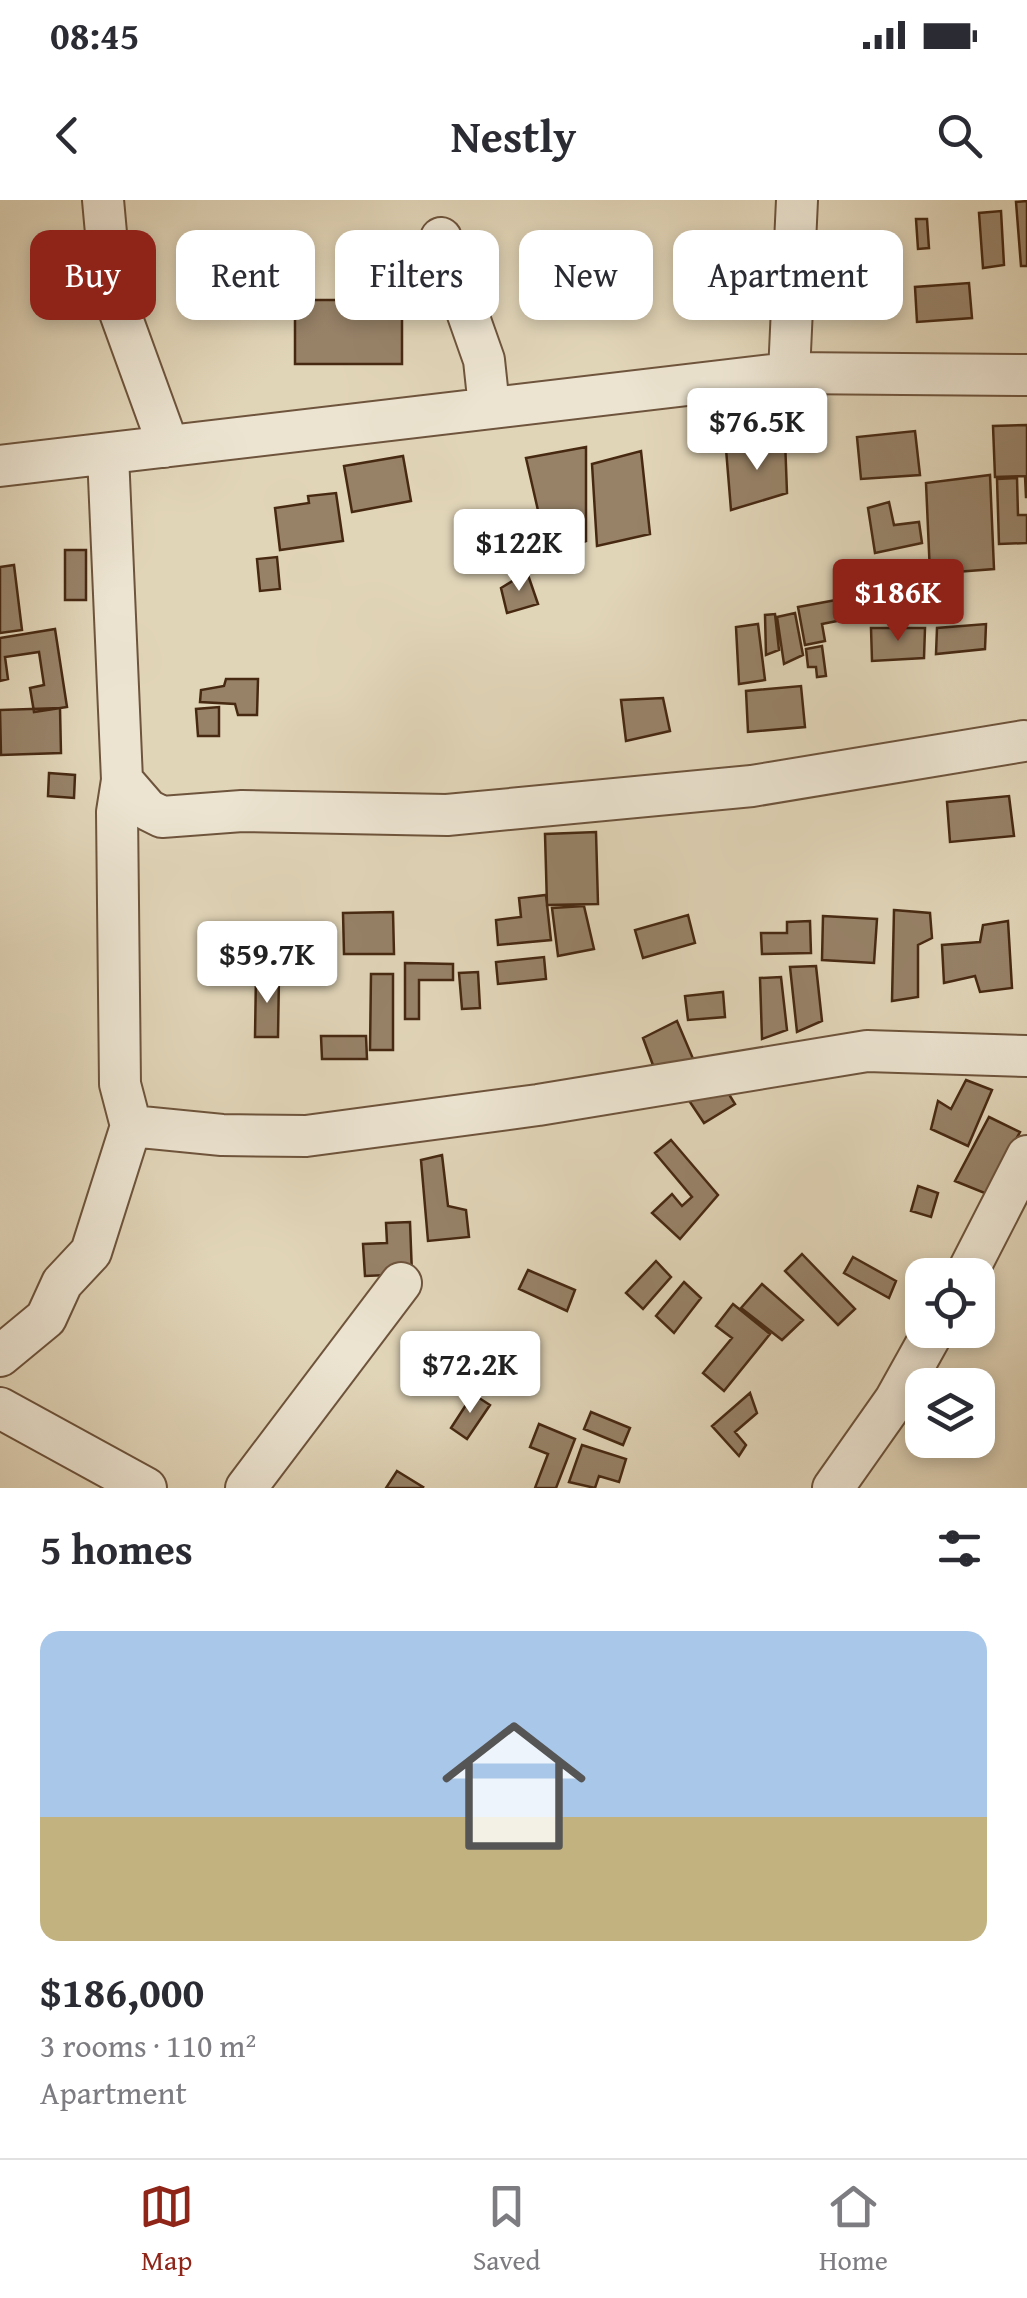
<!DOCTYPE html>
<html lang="en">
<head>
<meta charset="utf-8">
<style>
  body { margin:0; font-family:"Gentium Book Plus",serif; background:#f2f2f3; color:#2b2b33; height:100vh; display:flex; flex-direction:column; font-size:38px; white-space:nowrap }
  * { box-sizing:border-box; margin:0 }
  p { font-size:32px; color:#7c7c81 }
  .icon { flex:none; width:55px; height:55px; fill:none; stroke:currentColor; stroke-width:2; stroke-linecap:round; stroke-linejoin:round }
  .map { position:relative; height:1288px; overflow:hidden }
  .side { display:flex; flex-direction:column; background:#fff; flex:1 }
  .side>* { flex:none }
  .banner { position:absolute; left:30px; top:30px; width:968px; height:90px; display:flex; gap:20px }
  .buttons { position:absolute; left:905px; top:1058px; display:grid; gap:20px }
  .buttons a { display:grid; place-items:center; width:90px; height:90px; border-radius:20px; background:#fff; box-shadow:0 5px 15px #0003; font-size:50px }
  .price { position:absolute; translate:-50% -85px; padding:0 22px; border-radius:10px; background:#fff; color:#222; font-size:32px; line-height:65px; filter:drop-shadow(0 2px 5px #0008) }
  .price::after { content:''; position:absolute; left:50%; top:60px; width:30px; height:22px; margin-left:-15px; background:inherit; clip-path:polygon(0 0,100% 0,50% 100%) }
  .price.active { background:#8f2418; color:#fff }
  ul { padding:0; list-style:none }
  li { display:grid; align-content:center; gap:20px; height:530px; padding:0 40px }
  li+li { border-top:2px solid #e1e1e2 }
  li span { display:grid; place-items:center; height:310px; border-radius:20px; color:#555 }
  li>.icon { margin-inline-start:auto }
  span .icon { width:180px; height:180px; fill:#fffc; stroke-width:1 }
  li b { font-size:42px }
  h2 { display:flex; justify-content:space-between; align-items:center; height:120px; padding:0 40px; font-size:42px }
  .tag { padding:0 35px; border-radius:20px; background:#fff; box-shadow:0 5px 15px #0003; font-size:35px; line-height:90px }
  .tag.active { background:#8f2418; color:#fff }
  .status { display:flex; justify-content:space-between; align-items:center; height:70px; padding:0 50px; background:#fff; direction:ltr }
  .status svg { height:28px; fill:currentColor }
  header { display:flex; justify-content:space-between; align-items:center; height:130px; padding:0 40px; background:#fff; font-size:45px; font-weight:700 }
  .dock { display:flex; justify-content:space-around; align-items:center; height:140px; border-top:2px solid #e1e1e2; background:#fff; font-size:28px; color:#7c7c81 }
  .dock a { display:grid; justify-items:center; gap:5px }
  .dock .active { color:#8f2418 }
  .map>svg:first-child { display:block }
  .building { fill:#978268; stroke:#472912; stroke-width:2.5 }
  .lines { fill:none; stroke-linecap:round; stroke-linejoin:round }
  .minor-casing { stroke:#6e543c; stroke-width:44 }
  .minor { stroke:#ece4d1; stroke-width:40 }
</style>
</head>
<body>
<div class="status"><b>08:45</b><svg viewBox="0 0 49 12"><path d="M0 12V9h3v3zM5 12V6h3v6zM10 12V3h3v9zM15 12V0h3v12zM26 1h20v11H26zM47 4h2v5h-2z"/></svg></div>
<header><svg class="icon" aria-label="back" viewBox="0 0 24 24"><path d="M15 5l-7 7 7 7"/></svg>Nestly<svg class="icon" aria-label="search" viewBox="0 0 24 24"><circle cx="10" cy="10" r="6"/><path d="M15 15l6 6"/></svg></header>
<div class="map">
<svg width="1027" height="1288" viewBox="0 0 1027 1288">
  <rect width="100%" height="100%" fill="#e1d5b8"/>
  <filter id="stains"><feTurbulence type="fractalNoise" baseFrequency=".002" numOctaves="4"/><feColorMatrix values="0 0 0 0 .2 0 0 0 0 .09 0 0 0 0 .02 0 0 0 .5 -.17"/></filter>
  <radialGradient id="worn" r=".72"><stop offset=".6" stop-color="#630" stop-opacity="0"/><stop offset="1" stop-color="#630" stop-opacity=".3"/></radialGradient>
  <path class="building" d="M 1027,1 L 1027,66 L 1021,66 L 1016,2 Z
    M 1001,11 L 1004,65 L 983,68 L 979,13 Z
    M 916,19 L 927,19 L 929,48 L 918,49 Z
    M 969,83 L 972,118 L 917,122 L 915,87 Z
    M 295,100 L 402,100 L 402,164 L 295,164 Z
    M 1027,225 L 1027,297 L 1026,297 L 1025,276 L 995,277 L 993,226 Z
    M 915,231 L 920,275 L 861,279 L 857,237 Z
    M 785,239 L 787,293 L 731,310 L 726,249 Z
    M 586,247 L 586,341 L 548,354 L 526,258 Z
    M 641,251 L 650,334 L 597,346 L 592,264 Z
    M 403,256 L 411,301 L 352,312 L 344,266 Z
    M 990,275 L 994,369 L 930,374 L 926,283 Z
    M 1017,278 L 1018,315 L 1027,315 L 1027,343 L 999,344 L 997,279 Z
    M 336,293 L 343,341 L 280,350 L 275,308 L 309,303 L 308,296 Z
    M 889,302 L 894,325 L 919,322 L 922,343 L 875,353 L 868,308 Z
    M 65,350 L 86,350 L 86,400 L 65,400 Z
    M 277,357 L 280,389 L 260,391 L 257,359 Z
    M 14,365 L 22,430 L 0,433 L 0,367 Z
    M 527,372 L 538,404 L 507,413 L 501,388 Z
    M 847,398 L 852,418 L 822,424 L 825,441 L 805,445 L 798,407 Z
    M 795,413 L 803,455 L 784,464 L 777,417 Z
    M 775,414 L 779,450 L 766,455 L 765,415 Z
    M 758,424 L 765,480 L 739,484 L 736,427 Z
    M 986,424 L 985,449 L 936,454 L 937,428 Z
    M 871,428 L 925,428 L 924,458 L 872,461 Z
    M 55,429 L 67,507 L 34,512 L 30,488 L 44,485 L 39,452 L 5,457 L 8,479 L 0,481 L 0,438 Z
    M 822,446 L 826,476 L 817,477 L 816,467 L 808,467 L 806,449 Z
    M 226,479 L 258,479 L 257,515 L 238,515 L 235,504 L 200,502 L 201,490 L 224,486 Z
    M 801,486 L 805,527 L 748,532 L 746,491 Z
    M 663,498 L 670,531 L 626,541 L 621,500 Z
    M 219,507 L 219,536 L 198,536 L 196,509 Z
    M 60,508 L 61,553 L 1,555 L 0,510 Z
    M 49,573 L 75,575 L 74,598 L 48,596 Z
    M 1009,596 L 1014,636 L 950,642 L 947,602 Z
    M 596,632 L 598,704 L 547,705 L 545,634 Z
    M 546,695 L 551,740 L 498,745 L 496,720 L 521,717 L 519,698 Z
    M 584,706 L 594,749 L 558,756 L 552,708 Z
    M 894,710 L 930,713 L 932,738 L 918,745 L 918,797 L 892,801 Z
    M 393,712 L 394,754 L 344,754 L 343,713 Z
    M 688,715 L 695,743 L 643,758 L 635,730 Z
    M 823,716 L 877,719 L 874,763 L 822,760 Z
    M 810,721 L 811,753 L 762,754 L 761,733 L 787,733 L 787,722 Z
    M 1008,721 L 1012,788 L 980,792 L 975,776 L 944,783 L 942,745 L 980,742 L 983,725 Z
    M 544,757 L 546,779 L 498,784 L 496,762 Z
    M 405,763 L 453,764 L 453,780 L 419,780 L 419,819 L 405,819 Z
    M 816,766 L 822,821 L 797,832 L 790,767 Z
    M 478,772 L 480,808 L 462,809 L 459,773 Z
    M 256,774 L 279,775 L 278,837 L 255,837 Z
    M 371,774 L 393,774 L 393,850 L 370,850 Z
    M 781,777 L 787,830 L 762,839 L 760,778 Z
    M 723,792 L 725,817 L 688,820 L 685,796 Z
    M 677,821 L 694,861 L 657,876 L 643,838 Z
    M 321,836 L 366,836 L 367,859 L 322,859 Z
    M 719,878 L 735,904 L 704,923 L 684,893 Z
    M 966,880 L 992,890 L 968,946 L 931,929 L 938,901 L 951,909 Z
    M 989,917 L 1020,932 L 987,994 L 955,981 Z
    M 671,940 L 718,995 L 680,1039 L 652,1013 L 672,994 L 682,1006 L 692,997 L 655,953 Z
    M 442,955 L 448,1006 L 466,1010 L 469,1037 L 428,1041 L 421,960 Z
    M 918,986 L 938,993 L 931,1017 L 911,1011 Z
    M 410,1022 L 412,1074 L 365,1076 L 363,1044 L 387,1043 L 386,1023 Z
    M 802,1054 L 855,1109 L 838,1125 L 785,1071 Z
    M 853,1057 L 896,1081 L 889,1098 L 844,1073 Z
    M 656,1061 L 671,1077 L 643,1109 L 626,1093 Z
    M 528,1070 L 575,1090 L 567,1111 L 519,1089 Z
    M 684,1082 L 701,1098 L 674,1133 L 656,1116 Z
    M 762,1084 L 803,1120 L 782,1140 L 741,1108 Z
    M 733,1104 L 770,1134 L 724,1191 L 703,1173 L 732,1138 L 716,1126 Z
    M 750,1193 L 757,1213 L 735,1232 L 746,1245 L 739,1256 L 712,1226 Z
    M 473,1194 L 490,1205 L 467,1239 L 451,1228 Z
    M 591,1212 L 630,1228 L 623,1245 L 584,1229 Z
    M 539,1224 L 575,1239 L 556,1288 L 535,1288 L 548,1254 L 530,1247 Z
    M 582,1245 L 626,1259 L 619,1282 L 599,1276 L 595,1288 L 569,1282 Z
    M 397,1271 L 423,1287 L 422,1288 L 386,1288 Z"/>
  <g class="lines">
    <defs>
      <path id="minor" d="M 103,0 L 111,88 L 164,234 L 164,247
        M 441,38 L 484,160 L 489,207
        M 789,173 L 797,0
        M 0,266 L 789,173 L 1027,175
        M 122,580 L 148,610 L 162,617 L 242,611 L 447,615 L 752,586 L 1024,541
        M 131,926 L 222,935 L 306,936 L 538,905 L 867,851 L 1027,856
        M 966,1075 L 1027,956
        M 0,1156 L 46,1118 L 62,1083 L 91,1052 L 131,926 L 120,884 L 117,612 L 122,580 L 108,254
        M 0,1208 L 146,1288
        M 246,1288 L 401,1083
        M 833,1288 L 895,1200 L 934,1130"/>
    </defs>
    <use href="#minor" class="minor-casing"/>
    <use href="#minor" class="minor"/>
  </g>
  <rect width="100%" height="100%" filter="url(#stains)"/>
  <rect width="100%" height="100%" fill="url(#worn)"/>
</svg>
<div class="buttons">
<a><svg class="icon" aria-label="locate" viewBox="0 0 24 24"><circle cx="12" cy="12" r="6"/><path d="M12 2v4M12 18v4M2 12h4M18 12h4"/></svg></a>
<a><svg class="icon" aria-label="layers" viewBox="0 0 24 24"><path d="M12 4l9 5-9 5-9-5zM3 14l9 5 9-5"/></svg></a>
</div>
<b class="price" style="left:757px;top:273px">$76.5K</b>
<b class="price" style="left:519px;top:394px">$122K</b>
<b class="price active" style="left:898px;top:444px">$186K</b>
<b class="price" style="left:267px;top:806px">$59.7K</b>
<b class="price" style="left:470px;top:1216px">$72.2K</b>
<div class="banner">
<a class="tag active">Buy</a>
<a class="tag">Rent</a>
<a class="tag">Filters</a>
<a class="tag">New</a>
<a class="tag">Apartment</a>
</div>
</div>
<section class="side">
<h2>5 homes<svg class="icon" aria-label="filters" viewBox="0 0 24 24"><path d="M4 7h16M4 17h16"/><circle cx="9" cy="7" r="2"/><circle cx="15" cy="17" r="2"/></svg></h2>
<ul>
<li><span style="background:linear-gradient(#a9c7e8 60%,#c2b280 0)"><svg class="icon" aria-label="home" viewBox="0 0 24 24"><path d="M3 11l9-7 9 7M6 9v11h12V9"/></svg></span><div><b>$186,000</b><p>3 rooms · 110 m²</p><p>Apartment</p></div></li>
</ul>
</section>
<nav class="dock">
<a class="active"><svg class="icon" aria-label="map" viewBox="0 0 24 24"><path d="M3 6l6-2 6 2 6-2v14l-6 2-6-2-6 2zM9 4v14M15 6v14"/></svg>Map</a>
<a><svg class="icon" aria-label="saved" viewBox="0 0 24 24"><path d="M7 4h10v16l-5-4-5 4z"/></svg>Saved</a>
<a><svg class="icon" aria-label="home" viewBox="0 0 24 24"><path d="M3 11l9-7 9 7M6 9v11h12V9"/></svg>Home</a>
</nav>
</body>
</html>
